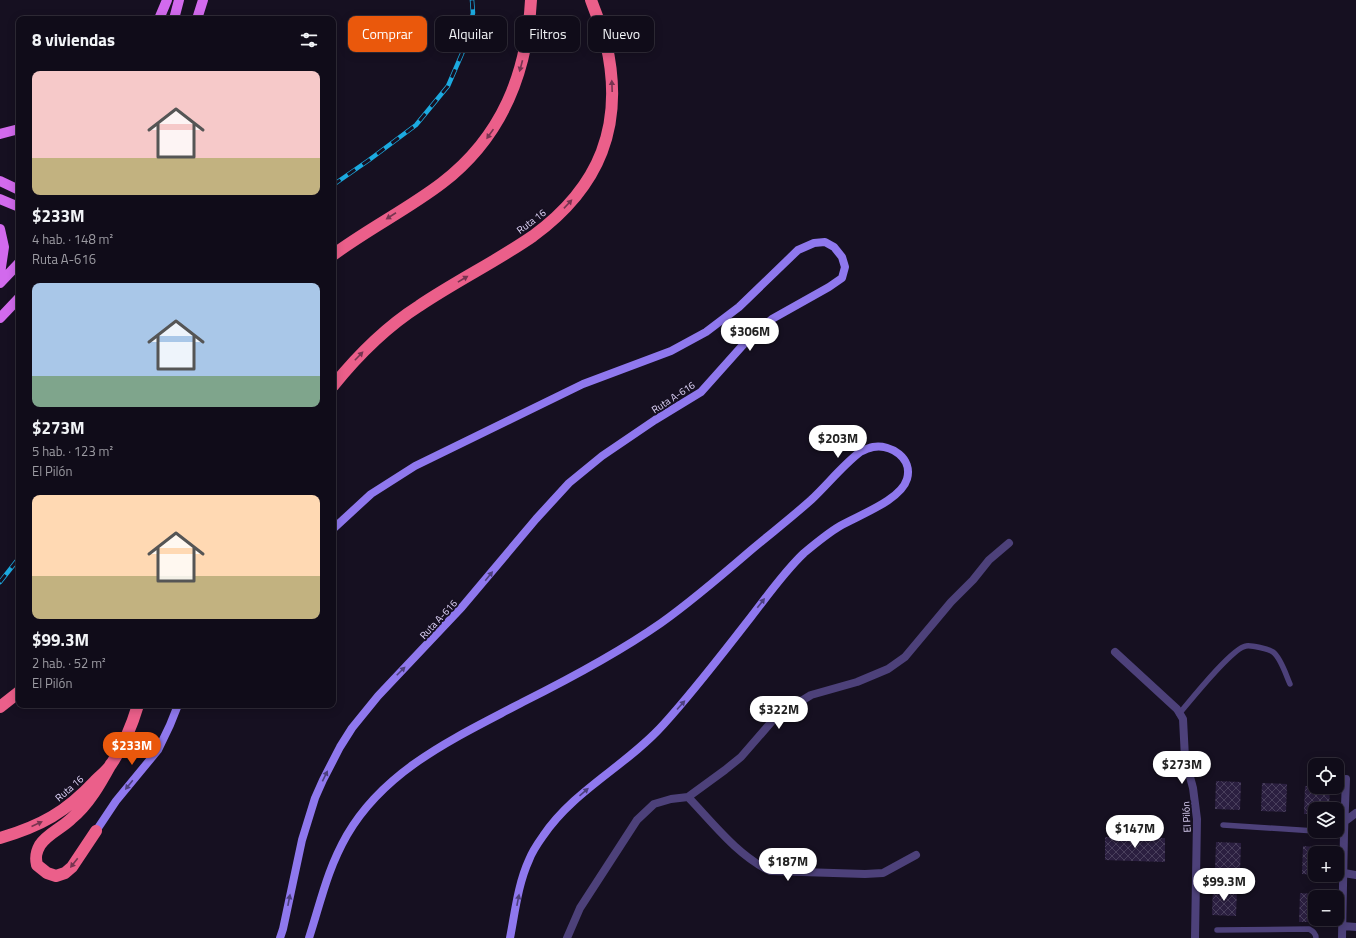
<!DOCTYPE html>
<html lang="es">
<head>
<meta charset="utf-8">
<style>
  body { margin:0; font-family:"Titillium Web",sans-serif; background:#1e1a26; color:#f1f3f6; height:100vh; display:flex; flex-direction:column; font-size:15px; white-space:nowrap }
  * { box-sizing:border-box; margin:0 }
  p { font-size:13px; color:#9c9ba2 }
  .icon { flex:none; width:22px; height:22px; fill:none; stroke:currentColor; stroke-width:2; stroke-linecap:round; stroke-linejoin:round }
  .map { position:relative; flex:1; overflow:hidden }
  .side { position:absolute; left:16px; top:16px; width:320px; height:692px; display:flex; flex-direction:column; background:#100c19; border-radius:8px; box-shadow:0 2px 10px #0003,0 0 0 1px #302c38 }
  .side>* { flex:none }
  .banner { position:absolute; left:348px; top:16px; width:380px; height:36px; display:flex; gap:8px }
  .fabs { position:absolute; left:1308px; top:758px; display:grid; gap:8px }
  .fabs a { display:grid; place-items:center; width:36px; height:36px; border-radius:8px; background:#100c19; box-shadow:0 2px 10px #0003,0 0 0 1px #302c38; font-size:20px }
  .price { position:absolute; translate:-50% -34px; padding:0 9px; border-radius:14px; background:#fff; color:#222; font-size:13px; line-height:26px; filter:drop-shadow(0 1px 2px #0008) }
  .price::after { content:''; position:absolute; left:50%; top:24px; width:12px; height:9px; margin-left:-6px; background:inherit; clip-path:polygon(0 0,100% 0,50% 100%) }
  .price.on { background:#ea580c; color:#fff }
  ul { padding:0; list-style:none }
  li { display:grid; align-content:center; gap:8px; height:212px; padding:0 16px }
  li span { display:grid; place-items:center; height:124px; border-radius:8px; color:#555 }
  li>.icon { margin-inline-start:auto }
  span .icon { width:72px; height:72px; fill:#fffc; stroke-width:1 }
  li b { font-size:17px }
  h2 { display:flex; justify-content:space-between; align-items:center; height:48px; padding:0 16px; font-size:17px }
  .pill { padding:0 14px; border-radius:8px; background:#100c19; box-shadow:0 2px 10px #0003,0 0 0 1px #302c38; font-size:14px; line-height:36px }
  .pill.on { background:#ea580c; color:#fff }
  .map>svg:first-child { display:block }
  .building { fill:url(#building-cross-hatch) }
  .lines { fill:none; stroke-linecap:round; stroke-linejoin:round }
  .lane { stroke:#4d417a; stroke-width:5.5 }
  .street { stroke:#4d417a; stroke-width:8 }
  .secondary { stroke:#8f78ee; stroke-width:8 }
  .primary { stroke:#d26aed; stroke-width:10 }
  .highway { stroke:#eb5f8a; stroke-width:12 }
  .rail-casing { stroke:#1caae0; stroke-width:4.5 }
  .rail { stroke:#161021; stroke-width:3; stroke-dasharray:9; stroke-linecap:butt }
  .oneway { fill:#763450 }
  .oneway2 { fill:#4c3f7d }
  .labels { text-anchor:middle; stroke-width:4; stroke-linejoin:round; paint-order:stroke }
  .street-label { font-size:10px; fill:#e0d5fa; stroke:#161021 }
</style>
</head>
<body>
<div class="map">
<svg width="1356" height="938" viewBox="0 0 1356 938">
  <defs>
    <pattern id="building-cross-hatch" width="8" height="8" patternUnits="userSpaceOnUse"><rect width="8" height="8" fill="#2b1f40"/><path d="M0 0l8 8M0 8l8-8" fill="none" stroke="#493f5c"/></pattern>
  </defs>
  <rect width="100%" height="100%" fill="#161021"/>
  <path class="building" d="M 1216,781 L 1241,782 L 1240,810 L 1215,809 Z
    M 1262,783 L 1287,784 L 1286,812 L 1261,811 Z
    M 1305,786 L 1330,787 L 1329,809 L 1315,809 L 1315,814 L 1304,814 Z
    M 1105,837 L 1165,838 L 1165,862 L 1105,860 Z
    M 1216,842 L 1241,843 L 1240,871 L 1215,870 Z
    M 1303,846 L 1315,847 L 1315,875 L 1302,874 Z
    M 1213,887 L 1237,888 L 1236,916 L 1212,915 Z
    M 1300,893 L 1315,894 L 1315,922 L 1299,922 Z"/>
  <g class="lines">
    <path class="lane" d="M 1179,714 C 1190,701 1232,648 1246,646 C 1251,645 1269,649 1273,652 C 1281,658 1286,675 1290,684
      M 1223,825 L 1315,831
      M 1317,831 L 1344,833
      M 1217,930 L 1309,929 C 1313,931 1316,933 1316,938"/>
    <path class="street" d="M 1115,652 L 1177,709 L 1183,719 L 1185,758 L 1193,788 L 1197,819 L 1195,938
      M 688,797 C 713,823 737,855 770,871 L 865,874 L 883,873 L 916,855
      M 1344,822 L 1356,813
      M 1344,873 L 1356,875
      M 1343,926 L 1356,927
      M 567,938 L 580,908 L 637,820 L 654,804 L 671,799 L 688,797 L 725,770 L 741,757 L 774,719 L 785,711 L 811,695 L 857,682 L 888,669 L 905,657 L 951,602 L 973,580 L 989,560 L 1009,543
      M 1342,938 L 1344,833 L 1346,779"/>
    <path class="secondary" d="M 96,831 L 116,801 L 158,750 L 170,725 L 178,705
      M 280,938 L 283,929 L 302,840 L 315,798 L 323,780 L 340,747 L 352,728 L 378,696 L 462,607 L 536,519 L 569,483 L 602,456 L 655,420 L 701,392 L 751,336 L 772,319 L 829,287 L 842,278 L 845,267 L 842,257 L 834,247 L 825,242 L 814,243 L 798,250 L 739,307 L 706,332 L 671,351 L 583,384 L 415,466 L 371,494 L 333,529
      M 309,938 C 321,901 327,870 347,835 C 386,768 457,737 523,702 C 571,678 618,653 661,623 C 692,601 721,576 750,551 C 770,534 791,518 811,500 C 828,484 842,466 860,452 C 864,450 868,448 873,447 C 891,444 913,458 907,479 C 901,500 859,515 840,526 C 828,533 816,543 804,553 C 784,572 768,595 751,617 C 722,654 694,691 663,725 C 626,766 574,790 543,836 C 538,843 532,852 529,860 C 518,884 515,912 510,938"/>
    <path class="primary" d="M 159,19 L 167,0
      M 174,19 L 179,0
      M 197,19 L 203,0
      M 0,134 L 19,129
      M 0,181 L 19,190
      M 0,199 L 19,207
      M 0,229 L 4,247 L 0,274
      M 0,283 L 19,263
      M 0,318 L 19,298"/>
    <path class="highway" d="M 333,255 C 368,229 408,209 442,183 C 502,137 527,74 531,0
      M 333,386 C 358,355 386,327 419,306 C 456,281 497,261 533,236 C 600,187 625,125 606,43 C 602,28 596,14 591,0
      M 0,707 L 19,692
      M 96,831 L 72,867 L 65,873 L 56,876 L 47,873 L 37,865 C 35,857 36,852 40,845 C 47,834 62,828 71,819 C 89,804 100,784 111,764
      M 0,838 C 41,826 66,812 95,781 C 101,775 108,770 112,763 C 124,745 132,725 138,705"/>
    <defs>
      <path id="rail" d="M 333,185 L 369,160 L 416,125 L 448,86 L 464,49 L 473,13 L 472,0
        M 0,582 L 19,558"/>
    </defs>
    <use href="#rail" class="rail-casing"/>
    <use href="#rail" class="rail"/>
  </g>
  <defs><path id="oneway-solid" d="M-6-.8H1V-3.2L6.5 0L1 3.2V.8H-6Z"/></defs>
  <g class="oneway">
    <use href="#oneway-solid" transform="translate(521 66) rotate(105)"/>
    <use href="#oneway-solid" transform="translate(612 86) rotate(-92)"/>
    <use href="#oneway-solid" transform="translate(490 134) rotate(125)"/>
    <use href="#oneway-solid" transform="translate(568 204) rotate(-47)"/>
    <use href="#oneway-solid" transform="translate(391 216) rotate(147)"/>
    <use href="#oneway-solid" transform="translate(463 279) rotate(-31)"/>
    <use href="#oneway-solid" transform="translate(359 356) rotate(-46)"/>
    <use href="#oneway-solid" transform="translate(37 824) rotate(-24)"/>
    <use href="#oneway-solid" transform="translate(74 863) rotate(128)"/>
  </g>
  <g class="oneway2">
    <use href="#oneway-solid" transform="translate(489 576) rotate(-51)"/>
    <use href="#oneway-solid" transform="translate(761 603) rotate(-52)"/>
    <use href="#oneway-solid" transform="translate(401 671) rotate(-45)"/>
    <use href="#oneway-solid" transform="translate(681 705) rotate(-48)"/>
    <use href="#oneway-solid" transform="translate(325 776) rotate(-64)"/>
    <use href="#oneway-solid" transform="translate(129 785) rotate(129)"/>
    <use href="#oneway-solid" transform="translate(584 792) rotate(-41)"/>
    <use href="#oneway-solid" transform="translate(289 900) rotate(-79)"/>
    <use href="#oneway-solid" transform="translate(518 900) rotate(-79)"/>
  </g>
  <g class="labels">
    <g class="street-label">
      <text transform="translate(531 221) rotate(-37)" y="4">Ruta 16</text>
      <text transform="translate(673 397) rotate(-33)" y="4">Ruta A-616</text>
      <text transform="translate(438 619) rotate(-47)" y="4">Ruta A-616</text>
      <text transform="translate(69 788) rotate(-41)" y="4">Ruta 16</text>
      <text transform="translate(1186 817) rotate(-93)" y="4">El Pilón</text>
    </g>
  </g>
</svg>
<div class="fabs">
<a><svg class="icon" aria-label="locate" viewBox="0 0 24 24"><circle cx="12" cy="12" r="6"/><path d="M12 2v4M12 18v4M2 12h4M18 12h4"/></svg></a>
<a><svg class="icon" aria-label="layers" viewBox="0 0 24 24"><path d="M12 4l9 5-9 5-9-5zM3 14l9 5 9-5"/></svg></a>
<a>+</a>
<a>−</a>
</div>
<b class="price" style="left:750px;top:352px">$306M</b>
<b class="price" style="left:838px;top:459px">$203M</b>
<b class="price" style="left:779px;top:730px">$322M</b>
<b class="price on" style="left:132px;top:766px">$233M</b>
<b class="price" style="left:1182px;top:785px">$273M</b>
<b class="price" style="left:1135px;top:849px">$147M</b>
<b class="price" style="left:788px;top:882px">$187M</b>
<b class="price" style="left:1224px;top:902px">$99.3M</b>
<div class="banner">
<a class="pill on">Comprar</a>
<a class="pill">Alquilar</a>
<a class="pill">Filtros</a>
<a class="pill">Nuevo</a>
</div>
<section class="side">
<h2>8 viviendas<svg class="icon" aria-label="filters" viewBox="0 0 24 24"><path d="M4 7h16M4 17h16"/><circle cx="9" cy="7" r="2"/><circle cx="15" cy="17" r="2"/></svg></h2>
<ul>
<li><span style="background:linear-gradient(#f6c9c9 70%,#c2b280 0)"><svg class="icon" aria-label="home" viewBox="0 0 24 24"><path d="M3 11l9-7 9 7M6 9v11h12V9"/></svg></span><div><b>$233M</b><p>4 hab. · 148 m²</p><p>Ruta A-616</p></div></li>
<li><span style="background:linear-gradient(#a9c7e8 75%,#7fa58c 0)"><svg class="icon" aria-label="home" viewBox="0 0 24 24"><path d="M3 11l9-7 9 7M6 9v11h12V9"/></svg></span><div><b>$273M</b><p>5 hab. · 123 m²</p><p>El Pilón</p></div></li>
<li><span style="background:linear-gradient(#ffd9b3 65%,#c2b280 0)"><svg class="icon" aria-label="home" viewBox="0 0 24 24"><path d="M3 11l9-7 9 7M6 9v11h12V9"/></svg></span><div><b>$99.3M</b><p>2 hab. · 52 m²</p><p>El Pilón</p></div></li>
</ul>
</section>
</div>
</body>
</html>
